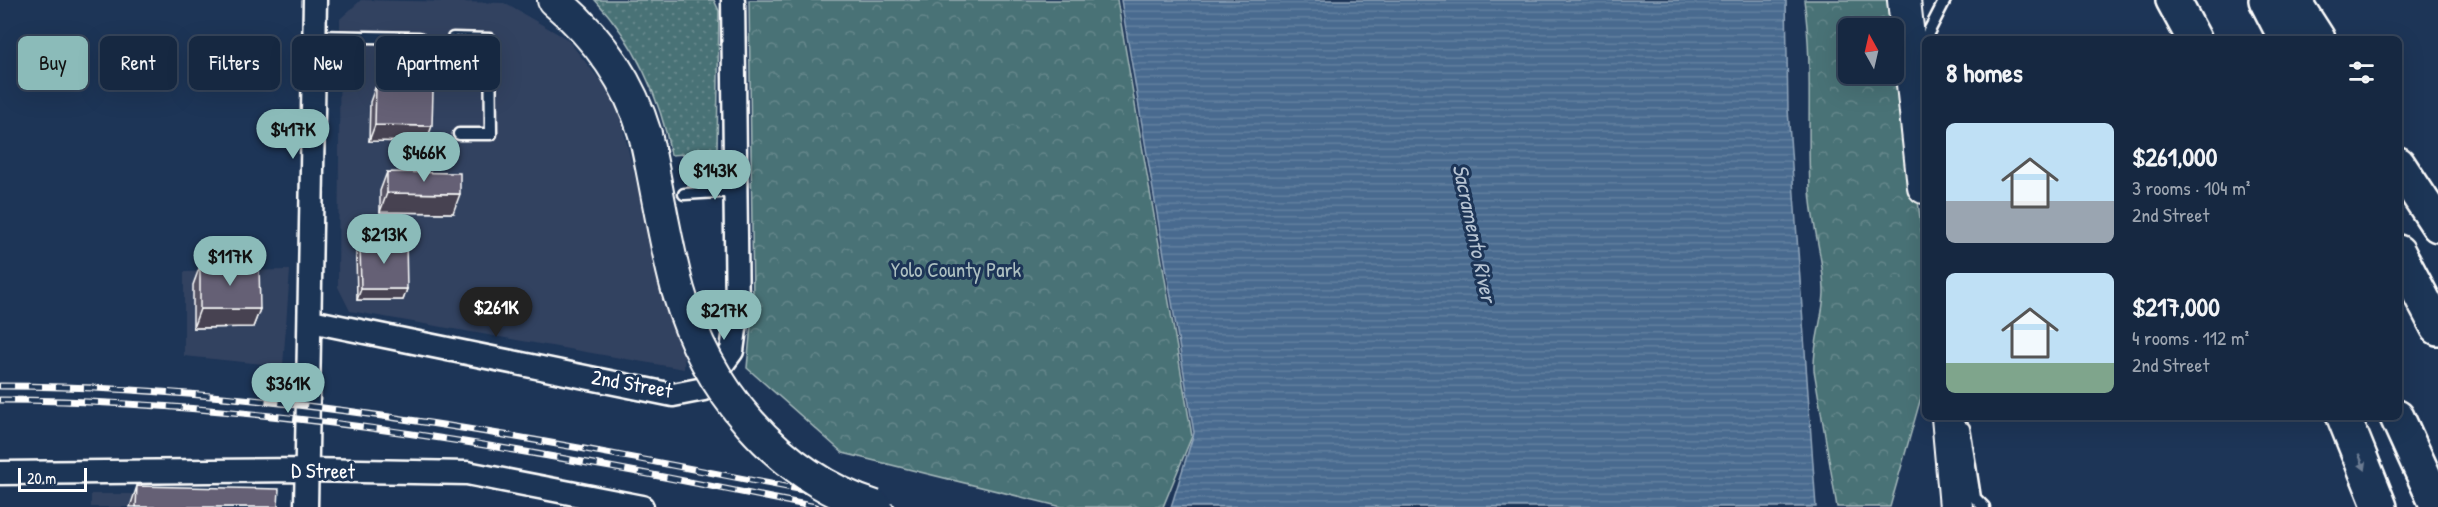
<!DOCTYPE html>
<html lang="en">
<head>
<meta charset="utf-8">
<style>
  body { margin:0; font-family:"Patrick Hand",sans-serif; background:#23344c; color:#f1f3f6; height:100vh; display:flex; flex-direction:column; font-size:22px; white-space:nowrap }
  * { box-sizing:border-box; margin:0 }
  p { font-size:20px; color:#9ea6b1 }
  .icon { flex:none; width:33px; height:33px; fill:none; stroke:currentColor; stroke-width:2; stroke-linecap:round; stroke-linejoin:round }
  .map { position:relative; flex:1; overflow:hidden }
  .sheet { position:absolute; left:1922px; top:36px; width:480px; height:384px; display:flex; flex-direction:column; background:#162841; border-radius:9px; box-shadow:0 6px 24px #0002,0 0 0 2px #35445a }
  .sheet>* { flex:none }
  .hud { position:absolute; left:18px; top:36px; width:570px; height:54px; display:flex; gap:12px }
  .needle { width:39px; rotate:352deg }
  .tools { position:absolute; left:1838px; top:18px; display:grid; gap:12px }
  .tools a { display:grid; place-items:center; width:66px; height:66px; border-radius:9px; background:#162841; box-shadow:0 6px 24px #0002,0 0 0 2px #35445a; font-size:30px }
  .scale { position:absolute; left:18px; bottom:15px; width:69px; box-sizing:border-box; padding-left:6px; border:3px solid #fff; border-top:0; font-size:16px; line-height:21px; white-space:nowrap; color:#fff; -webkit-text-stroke:4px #1d3557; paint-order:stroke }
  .price { position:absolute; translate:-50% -51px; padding:0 14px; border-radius:21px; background:#8bbbb9; color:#111; font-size:20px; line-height:39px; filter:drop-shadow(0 2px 3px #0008) }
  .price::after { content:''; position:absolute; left:50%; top:36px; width:18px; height:14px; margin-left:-9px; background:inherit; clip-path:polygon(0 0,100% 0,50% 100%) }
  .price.on { background:#222; color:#fff }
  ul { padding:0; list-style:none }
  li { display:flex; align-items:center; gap:18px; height:150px; padding:0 24px }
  li span { display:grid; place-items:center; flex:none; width:168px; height:120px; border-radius:9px; color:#555 }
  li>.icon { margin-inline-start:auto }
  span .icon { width:72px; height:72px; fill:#fffc; stroke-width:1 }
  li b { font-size:26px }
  h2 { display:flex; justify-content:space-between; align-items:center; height:72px; padding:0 24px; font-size:26px }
  .tag { padding:0 21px; border-radius:9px; background:#162841; box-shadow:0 6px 24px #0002,0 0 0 2px #35445a; font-size:21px; line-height:54px }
  .tag.on { background:#8bbbb9; color:#111 }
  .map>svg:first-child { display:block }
  .built { fill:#334260 }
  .grass { fill:url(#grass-dots); stroke:#a4b8ba; stroke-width:1.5 }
  .park { fill:url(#park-crowns); stroke:#a4b8ba; stroke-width:1.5; fill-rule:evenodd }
  .water { fill:url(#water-rules); stroke:#91a6bc; stroke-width:1.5 }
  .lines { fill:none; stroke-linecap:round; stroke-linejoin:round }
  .lane-casing { stroke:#fff; stroke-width:15 }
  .street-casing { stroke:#fff; stroke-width:27 }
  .secondary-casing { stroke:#fff; stroke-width:36 }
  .highway-casing { stroke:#fff; stroke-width:38 }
  .lane { stroke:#1d3557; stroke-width:10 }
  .street { stroke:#1d3557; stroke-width:22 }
  .secondary { stroke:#1d3557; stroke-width:32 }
  .highway { stroke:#1d3557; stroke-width:33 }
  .rail-casing { stroke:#fff; stroke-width:7 }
  .rail { stroke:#1d3557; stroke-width:4.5; stroke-dasharray:14; stroke-linecap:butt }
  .secondary-bridge-casing { stroke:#fff; stroke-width:36; stroke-linecap:butt }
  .secondary-bridge { stroke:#1d3557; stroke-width:32 }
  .wall { fill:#575364; stroke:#fff; stroke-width:1.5 }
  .shaded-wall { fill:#474351; stroke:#fff; stroke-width:1.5 }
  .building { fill:#656074; stroke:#fff; stroke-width:1.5 }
  .oneway { fill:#6c7c92 }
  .labels { text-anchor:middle; stroke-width:6; stroke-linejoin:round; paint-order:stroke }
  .park-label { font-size:21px; fill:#aec0c1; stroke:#1d3557 }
  .street-label { font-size:21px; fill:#fff; stroke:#1d3557 }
  .water-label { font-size:22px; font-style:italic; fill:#b6c3d2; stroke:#1d3557 }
</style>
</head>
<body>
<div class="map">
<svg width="2438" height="507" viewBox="0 0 2438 507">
  <defs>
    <pattern id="grass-dots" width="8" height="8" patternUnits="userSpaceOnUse" patternTransform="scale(1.5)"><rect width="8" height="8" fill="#4a7276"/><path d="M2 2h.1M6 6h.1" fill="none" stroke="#65878b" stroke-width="1.8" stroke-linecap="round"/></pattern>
    <pattern id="park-crowns" width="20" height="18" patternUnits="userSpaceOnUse" patternTransform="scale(1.5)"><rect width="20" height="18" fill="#4a7276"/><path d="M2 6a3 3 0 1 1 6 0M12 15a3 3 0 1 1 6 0" fill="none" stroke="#65878b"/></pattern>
    <pattern id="water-rules" width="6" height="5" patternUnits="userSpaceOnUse" patternTransform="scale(1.5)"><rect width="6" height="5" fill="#486a8f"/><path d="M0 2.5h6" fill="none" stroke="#6380a0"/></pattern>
  </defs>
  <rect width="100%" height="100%" fill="#1d3557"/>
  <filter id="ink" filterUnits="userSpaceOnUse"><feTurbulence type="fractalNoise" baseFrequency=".0167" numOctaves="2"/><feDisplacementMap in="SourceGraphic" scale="12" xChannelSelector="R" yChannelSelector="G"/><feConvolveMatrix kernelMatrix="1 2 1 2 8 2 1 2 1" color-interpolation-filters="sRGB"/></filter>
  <g filter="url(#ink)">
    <path class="built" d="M 361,0 L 504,3 L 567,39 L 616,100 L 657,266 L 685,344 L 684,369 L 350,311 L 338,287 L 340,19 Z
      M 290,270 L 283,366 L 184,356 L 184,272 Z
      M 91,494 L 272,494 L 272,507 L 91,507 Z"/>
    <path class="grass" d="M 595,0 L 714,0 L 719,11 L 717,152 L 671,155 C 661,99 634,41 595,0 Z"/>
    <path class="park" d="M 749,0 L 1117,0 L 1192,436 L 1163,507 L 1062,507 L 843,453 L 747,368 L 753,303 Z
      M 1804,0 L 1896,0 L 1924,255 L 1924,387 L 1890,507 L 1837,507 L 1814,370 C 1813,343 1823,319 1824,293 C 1824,257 1811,224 1810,188 C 1807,126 1813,62 1804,0 ZM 1848,28 L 1893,28 L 1893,74 L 1848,74 Z"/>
    <path class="water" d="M 1121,0 L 1786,0 L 1788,109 L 1816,507 L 1171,507 L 1194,433 Z"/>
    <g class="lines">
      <defs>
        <path id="lane" d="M 315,36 L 419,38
          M 453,38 L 490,39 L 491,134 L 459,134
          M 1925,39 L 1945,0
          M 684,194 L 735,191
          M 1964,428 L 1975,498 L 1984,507"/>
        <path id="street" d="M 311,321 L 673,395 L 704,389 L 732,351 L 737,314 L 733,0
          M 0,473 L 307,470 L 467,473 L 642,507
          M 306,507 L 315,0"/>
        <path id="secondary" d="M 554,0 C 597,36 629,80 645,134
          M 1904,0 L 1924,187
          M 1948,417 L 1956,507"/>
        <path id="highway" d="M 2173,0 L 2194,39
          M 2266,0 L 2286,39
          M 2293,0 L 2318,39
          M 2398,164 L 2438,225
          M 2398,252 L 2438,328
          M 2344,417 L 2380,507
          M 2397,417 L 2438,507"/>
      </defs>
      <use href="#lane" class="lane-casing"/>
      <use href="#street" class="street-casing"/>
      <use href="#secondary" class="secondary-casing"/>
      <use href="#highway" class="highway-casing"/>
      <use href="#lane" class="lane"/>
      <use href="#street" class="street"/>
      <use href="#secondary" class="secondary"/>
      <use href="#highway" class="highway"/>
      <defs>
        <path id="rail" d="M 0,386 C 302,386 597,452 892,507
          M 0,400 C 275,401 547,453 816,507"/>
      </defs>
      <use href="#rail" class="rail-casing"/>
      <use href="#rail" class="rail"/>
      <defs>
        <path id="secondary-bridge" d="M 645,134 C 657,186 664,239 678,290 C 706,388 776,475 875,507"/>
      </defs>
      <use href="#secondary-bridge" class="secondary-bridge-casing"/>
      <use href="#secondary-bridge" class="secondary-bridge"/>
    </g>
    <path class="wall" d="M 405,37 L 460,73 L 433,73 L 426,142 L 369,141 L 370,102 L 376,85 L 399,86 L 399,53 Z
      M 387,172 L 453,213 L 380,212 L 380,191 Z
      M 360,242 L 407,289 L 403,300 L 357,300 L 356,253 Z
      M 200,266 L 260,309 L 253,327 L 193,328 L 193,285 Z
      M 137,486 L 278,507 L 130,507 Z"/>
    <path class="shaded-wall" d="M 434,57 L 466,57 L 460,73 L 428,73 Z
      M 375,125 L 432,126 L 426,142 L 369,141 Z
      M 387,193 L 460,194 L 453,213 L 380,212 Z
      M 361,289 L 407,289 L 403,300 L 357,300 Z
      M 200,309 L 260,309 L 253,327 L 193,328 Z"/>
    <path class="building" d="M 405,37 L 466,37 L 466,57 L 434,57 L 432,126 L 375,125 L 376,85 L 405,86 Z
      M 387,172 L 460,173 L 460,194 L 387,193 Z
      M 406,241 L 407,289 L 361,289 L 360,242 Z
      M 259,264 L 260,309 L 200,309 L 200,266 Z
      M 137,486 L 279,489 L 278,507 L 136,507 Z"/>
    <defs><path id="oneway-solid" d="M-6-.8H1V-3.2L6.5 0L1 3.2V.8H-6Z" transform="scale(1.5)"/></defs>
    <use class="oneway" href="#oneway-solid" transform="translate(2362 462) rotate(68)"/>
  </g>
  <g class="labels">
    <g class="park-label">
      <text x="956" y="277">Yolo County Park</text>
    </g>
    <g class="street-label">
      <text transform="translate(632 384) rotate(10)" y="7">2nd Street</text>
      <text transform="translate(323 471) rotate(1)" y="7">D Street</text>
    </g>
    <g class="water-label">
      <text transform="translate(1475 233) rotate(78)" y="8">Sacramento River</text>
    </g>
  </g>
</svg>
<div class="tools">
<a><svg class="needle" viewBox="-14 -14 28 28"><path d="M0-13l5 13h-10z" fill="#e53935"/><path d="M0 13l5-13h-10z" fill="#9ea6b1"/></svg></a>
</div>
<div class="scale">20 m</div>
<b class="price" style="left:293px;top:160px">$417K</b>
<b class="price" style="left:424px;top:183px">$466K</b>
<b class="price" style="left:715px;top:201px">$143K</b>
<b class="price" style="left:384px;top:265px">$213K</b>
<b class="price" style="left:230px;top:287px">$117K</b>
<b class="price on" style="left:496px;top:338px">$261K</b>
<b class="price" style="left:724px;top:341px">$217K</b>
<b class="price" style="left:288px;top:414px">$361K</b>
<div class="hud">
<a class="tag on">Buy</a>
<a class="tag">Rent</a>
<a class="tag">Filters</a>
<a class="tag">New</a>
<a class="tag">Apartment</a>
</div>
<section class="sheet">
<h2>8 homes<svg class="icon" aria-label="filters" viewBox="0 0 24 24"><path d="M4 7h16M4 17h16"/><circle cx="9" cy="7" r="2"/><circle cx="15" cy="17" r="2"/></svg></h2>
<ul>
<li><span style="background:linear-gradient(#bfe0f5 65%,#9aa5b1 0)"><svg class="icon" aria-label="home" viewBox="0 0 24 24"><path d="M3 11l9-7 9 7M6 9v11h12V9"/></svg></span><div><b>$261,000</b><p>3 rooms · 104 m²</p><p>2nd Street</p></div></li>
<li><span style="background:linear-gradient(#bfe0f5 75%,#7fa58c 0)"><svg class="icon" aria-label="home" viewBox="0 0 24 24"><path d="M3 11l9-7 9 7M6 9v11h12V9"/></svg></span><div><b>$217,000</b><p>4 rooms · 112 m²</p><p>2nd Street</p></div></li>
</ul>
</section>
</div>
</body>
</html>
